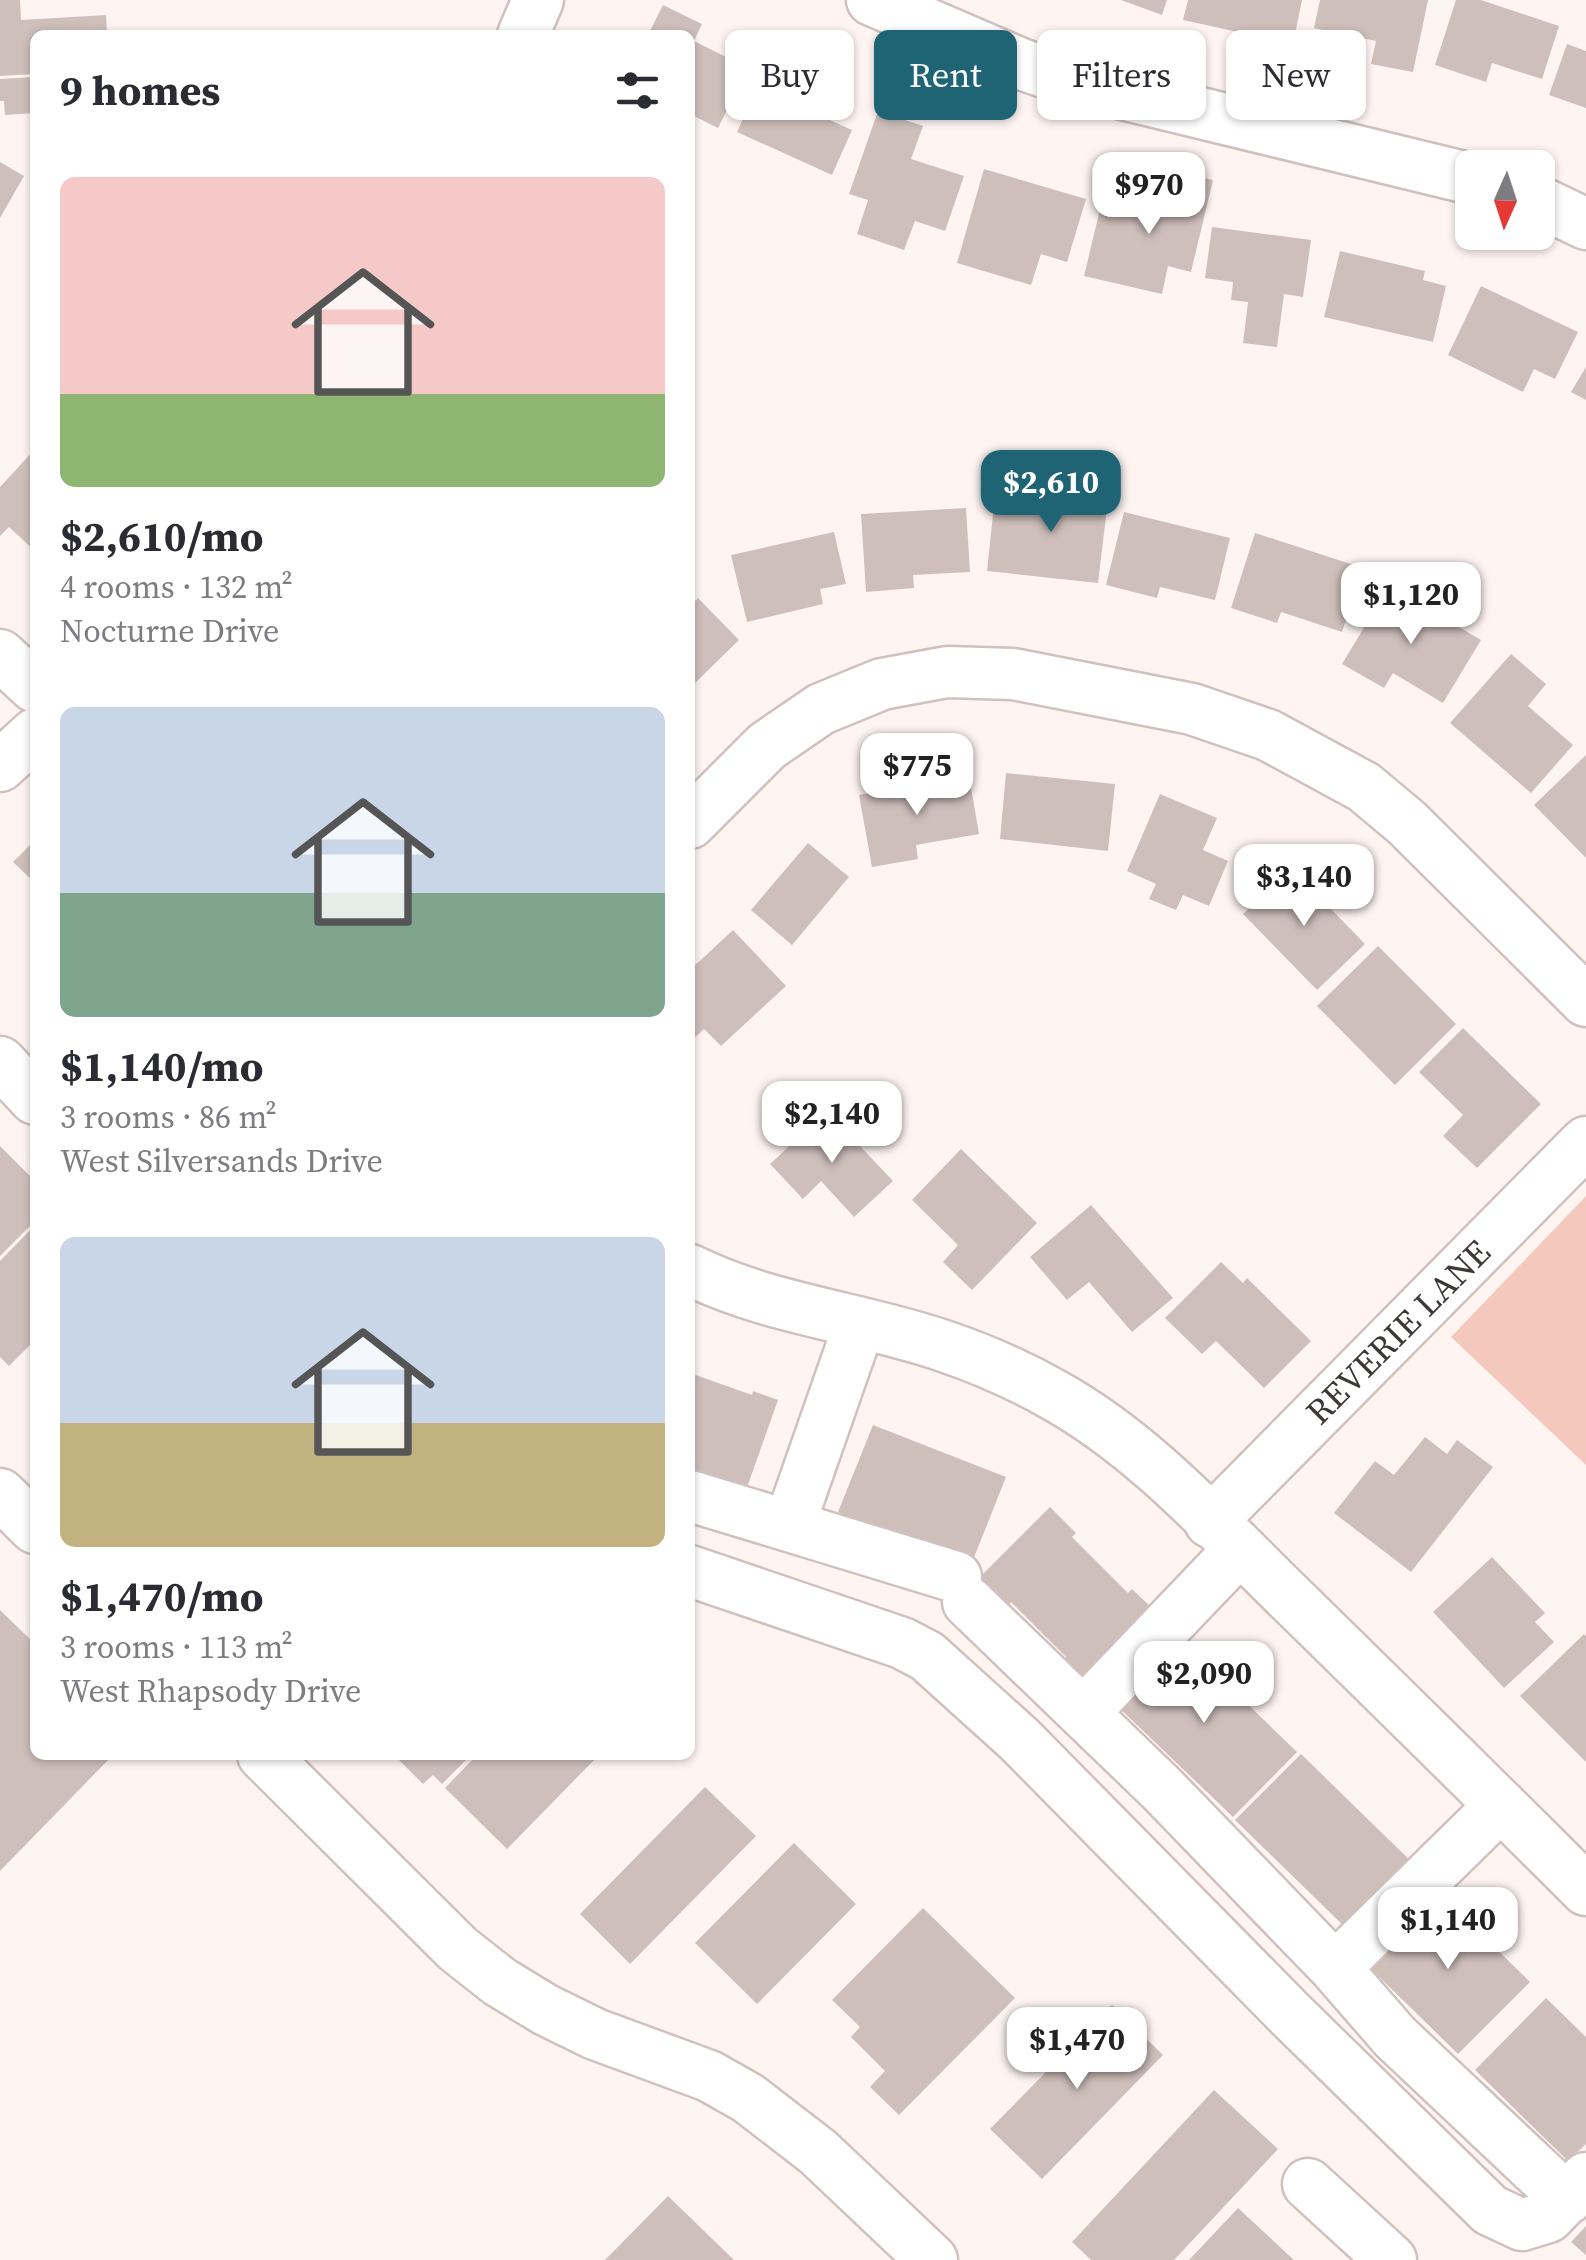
<!DOCTYPE html>
<html lang="en">
<head>
<meta charset="utf-8">
<style>
  body { margin:0; font-family:"Source Serif 4",serif; background:#f7f7f7; color:#2b2b33; height:100vh; display:flex; flex-direction:column; font-size:38px; white-space:nowrap }
  * { box-sizing:border-box; margin:0 }
  p { font-size:32px; color:#7c7c81 }
  .icon { flex:none; width:55px; height:55px; fill:none; stroke:currentColor; stroke-width:2; stroke-linecap:round; stroke-linejoin:round }
  .map { position:relative; flex:1; overflow:hidden }
  .sheet { position:absolute; left:30px; top:30px; width:665px; height:1730px; display:flex; flex-direction:column; background:#fff; border-radius:15px; box-shadow:0 2px 8px #0004 }
  .sheet>* { flex:none }
  .hud { position:absolute; left:725px; top:30px; width:710px; height:90px; display:flex; gap:20px }
  .needle { width:65px; rotate:183deg }
  .fabs { position:absolute; left:1455px; top:150px; display:grid; gap:20px }
  .fabs a { display:grid; place-items:center; width:100px; height:100px; border-radius:15px; background:#fff; box-shadow:0 2px 8px #0004; font-size:50px }
  .price { position:absolute; translate:-50% -85px; padding:0 22px; border-radius:20px; background:#fff; color:#222; font-size:32px; line-height:65px; filter:drop-shadow(0 2px 5px #0008) }
  .price::after { content:''; position:absolute; left:50%; top:60px; width:30px; height:22px; margin-left:-15px; background:inherit; clip-path:polygon(0 0,100% 0,50% 100%) }
  .price.selected { background:#1e6475; color:#fff }
  ul { padding:0; list-style:none }
  li { display:grid; align-content:center; gap:20px; height:530px; padding:0 30px }
  li span { display:grid; place-items:center; height:310px; border-radius:15px; color:#555 }
  li>.icon { margin-inline-start:auto }
  span .icon { width:180px; height:180px; fill:#fffc; stroke-width:1 }
  li b { font-size:42px }
  h2 { display:flex; justify-content:space-between; align-items:center; height:120px; padding:0 30px; font-size:42px }
  .tag { padding:0 35px; border-radius:15px; background:#fff; box-shadow:0 2px 8px #0004; font-size:35px; line-height:90px }
  .tag.selected { background:#1e6475; color:#fff }
  .map>svg:first-child { display:block }
  .green { fill:#f4c8bc }
  .building { fill:#cebfbb }
  .lines { fill:none; stroke-linecap:round; stroke-linejoin:round }
  .minor-casing { stroke:#d0c1bd; stroke-width:55 }
  .minor { stroke:#fff; stroke-width:50 }
  .labels { text-anchor:middle; stroke-width:9; stroke-linejoin:round; paint-order:stroke }
  .street-label { font-size:35px; fill:#3d3735; stroke:#fff }
</style>
</head>
<body>
<div class="map">
<svg width="1586" height="2260" viewBox="0 0 1586 2260">
  <rect width="100%" height="100%" fill="#fef5f3"/>
  <path class="green" d="M 1586,1196 L 1586,1465 L 1451,1337 Z"/>
  <path class="building" d="M 0,0 L 20,0 L 21,20 L 106,15 L 107,35 L 35,35 L 35,74 L 0,76 Z
    M 1121,0 L 1167,0 L 1162,15 Z
    M 1188,0 L 1302,0 L 1293,44 L 1183,20 Z
    M 1320,0 L 1428,0 L 1413,72 L 1371,64 L 1376,41 L 1314,28 Z
    M 1456,0 L 1481,0 L 1559,26 L 1542,79 L 1492,63 L 1486,82 L 1435,65 Z
    M 663,5 L 702,24 L 694,41 L 748,68 L 718,128 L 690,114 L 690,35 L 648,35 Z
    M 1567,44 L 1586,51 L 1586,108 L 1549,95 Z
    M 771,57 L 828,83 L 814,113 L 852,130 L 832,175 L 737,132 Z
    M 35,77 L 35,113 L 5,115 L 4,101 L 0,101 L 0,79 Z
    M 878,111 L 923,126 L 911,159 L 964,176 L 945,231 L 915,221 L 904,250 L 857,234 L 868,200 L 849,194 Z
    M 0,162 L 24,176 L 0,218 Z
    M 984,169 L 1086,199 L 1067,262 L 1041,254 L 1031,285 L 957,263 Z
    M 1178,172 L 1213,180 L 1191,272 L 1168,266 L 1162,294 L 1084,276 L 1103,197 L 1168,212 Z
    M 1212,227 L 1311,240 L 1303,297 L 1284,294 L 1277,347 L 1243,343 L 1248,302 L 1231,300 L 1233,282 L 1205,278 Z
    M 1340,251 L 1425,271 L 1423,280 L 1446,286 L 1433,342 L 1324,317 Z
    M 1481,286 L 1578,332 L 1555,379 L 1534,369 L 1523,392 L 1448,355 Z
    M 1586,367 L 1586,400 L 1571,392 Z
    M 35,449 L 35,551 L 9,527 L 0,536 L 0,487 Z
    M 1035,483 L 1109,492 L 1098,583 L 987,571 L 994,505 L 1032,509 Z
    M 966,508 L 970,572 L 913,575 L 914,588 L 866,592 L 861,514 Z
    M 1124,512 L 1230,538 L 1215,600 L 1160,587 L 1157,598 L 1106,585 Z
    M 834,532 L 846,584 L 820,589 L 823,604 L 747,622 L 731,555 Z
    M 1255,533 L 1363,568 L 1342,632 L 1281,612 L 1277,623 L 1231,608 Z
    M 1389,586 L 1481,640 L 1443,703 L 1393,673 L 1384,688 L 1342,664 Z
    M 698,598 L 739,640 L 690,688 L 690,606 Z
    M 1511,654 L 1546,684 L 1528,706 L 1573,745 L 1531,793 L 1450,723 Z
    M 1586,755 L 1586,858 L 1534,805 Z
    M 1006,773 L 1115,784 L 1108,851 L 1000,839 Z
    M 969,776 L 979,834 L 916,845 L 918,859 L 872,867 L 859,795 Z
    M 1160,794 L 1217,818 L 1203,850 L 1228,861 L 1209,906 L 1183,895 L 1176,910 L 1149,899 L 1156,884 L 1127,871 Z
    M 35,840 L 35,883 L 13,862 Z
    M 808,843 L 849,877 L 792,945 L 751,910 Z
    M 1291,868 L 1365,944 L 1317,990 L 1243,914 Z
    M 733,930 L 786,986 L 721,1046 L 704,1029 L 690,1042 L 690,970 Z
    M 1378,946 L 1456,1024 L 1395,1085 L 1317,1006 Z
    M 1463,1028 L 1541,1104 L 1477,1168 L 1443,1136 L 1463,1115 L 1419,1072 Z
    M 827,1111 L 893,1181 L 854,1217 L 821,1181 L 803,1199 L 770,1164 Z
    M 0,1146 L 35,1181 L 35,1221 L 0,1256 Z
    M 961,1149 L 1037,1223 L 972,1290 L 943,1262 L 958,1245 L 912,1200 Z
    M 1091,1205 L 1173,1298 L 1132,1332 L 1089,1282 L 1067,1300 L 1030,1257 Z
    M 35,1225 L 35,1340 L 9,1366 L 0,1357 L 0,1261 Z
    M 1221,1262 L 1243,1283 L 1247,1278 L 1311,1341 L 1264,1388 L 1216,1341 L 1202,1354 L 1165,1318 Z
    M 690,1373 L 752,1395 L 753,1391 L 778,1400 L 745,1493 L 690,1469 Z
    M 873,1425 L 1006,1477 L 971,1565 L 838,1512 Z
    M 1425,1437 L 1447,1454 L 1457,1440 L 1493,1467 L 1411,1572 L 1334,1513 L 1375,1461 L 1394,1475 Z
    M 1050,1507 L 1076,1533 L 1072,1537 L 1128,1593 L 1132,1589 L 1153,1609 L 1082,1680 L 1063,1660 L 1066,1657 L 1011,1602 L 1007,1607 L 978,1579 Z
    M 1492,1557 L 1545,1613 L 1535,1622 L 1554,1642 L 1504,1688 L 1433,1612 Z
    M 0,1610 L 35,1644 L 35,1755 L 113,1755 L 0,1871 Z
    M 1584,1634 L 1586,1636 L 1586,1762 L 1520,1696 Z
    M 1176,1635 L 1297,1752 L 1233,1817 L 1112,1701 Z
    M 1301,1754 L 1420,1870 L 1354,1936 L 1235,1820 Z
    M 404,1755 L 471,1755 L 442,1784 L 433,1775 L 423,1784 L 399,1760 Z
    M 477,1755 L 599,1755 L 507,1849 L 445,1788 Z
    M 705,1787 L 756,1836 L 630,1964 L 580,1914 Z
    M 794,1843 L 856,1904 L 757,2004 L 695,1943 Z
    M 1437,1891 L 1530,1982 L 1458,2054 L 1365,1963 Z
    M 923,1908 L 1015,1998 L 899,2115 L 870,2087 L 885,2071 L 851,2037 L 860,2027 L 832,2000 Z
    M 1546,1998 L 1586,2037 L 1586,2144 L 1568,2161 L 1475,2070 Z
    M 1112,2005 L 1163,2055 L 1042,2179 L 990,2129 Z
    M 1214,2090 L 1278,2149 L 1174,2260 L 1091,2260 L 1072,2242 Z
    M 668,2196 L 734,2260 L 605,2260 Z
    M 1238,2208 L 1294,2260 L 1189,2260 Z
    M 1586,2226 L 1586,2255 L 1571,2242 Z"/>
  <g class="lines">
    <defs>
      <path id="minor" d="M 872,0 L 1021,64 L 1073,82 L 1472,179
        M 523,35 L 538,0
        M 1538,201 L 1586,224
        M 0,655 L 35,687
        M 0,766 L 35,734
        M 690,823 L 767,746 L 821,709 L 882,684 L 947,672 L 1013,674 L 1192,709 L 1268,735 L 1364,787 L 1407,823 L 1586,1001
        M 0,1062 L 35,1099
        M 690,1270 C 772,1310 859,1317 944,1346 C 982,1359 1019,1375 1054,1395 C 1144,1445 1216,1526 1289,1597 C 1389,1695 1488,1792 1586,1890
        M 0,1494 L 35,1528
        M 690,1496 L 789,1526 L 860,1323
        M 1210,1522 L 1586,1142
        M 789,1526 L 956,1577
        M 690,1571 L 902,1643 L 927,1656 L 1020,1740 L 1289,2013 L 1490,2210 L 1522,2225 L 1548,2217 L 1586,2178
        M 968,1602 L 1162,1789 L 1335,1968 L 1395,2037 L 1567,2199
        M 1084,1712 L 1240,1549
        M 263,1755 L 458,1949 L 500,1982 L 546,2010 L 595,2034 L 709,2076 L 748,2098 L 818,2152 L 932,2260
        M 1335,1968 L 1501,1805
        M 1308,2184 L 1391,2260"/>
    </defs>
    <use href="#minor" class="minor-casing"/>
    <use href="#minor" class="minor"/>
  </g>
  <g class="labels">
    <g class="street-label">
      <text transform="translate(1398 1332) rotate(-45)" y="12">REVERIE LANE</text>
    </g>
  </g>
</svg>
<div class="fabs">
<a><svg class="needle" viewBox="-14 -14 28 28"><path d="M0-13l5 13h-10z" fill="#e53935"/><path d="M0 13l5-13h-10z" fill="#7c7c81"/></svg></a>
</div>
<b class="price" style="left:1149px;top:237px">$970</b>
<b class="price selected" style="left:1051px;top:535px">$2,610</b>
<b class="price" style="left:1411px;top:647px">$1,120</b>
<b class="price" style="left:917px;top:818px">$775</b>
<b class="price" style="left:1304px;top:929px">$3,140</b>
<b class="price" style="left:832px;top:1166px">$2,140</b>
<b class="price" style="left:1204px;top:1726px">$2,090</b>
<b class="price" style="left:1448px;top:1972px">$1,140</b>
<b class="price" style="left:1077px;top:2092px">$1,470</b>
<div class="hud">
<a class="tag">Buy</a>
<a class="tag selected">Rent</a>
<a class="tag">Filters</a>
<a class="tag">New</a>
</div>
<section class="sheet">
<h2>9 homes<svg class="icon" aria-label="filters" viewBox="0 0 24 24"><path d="M4 7h16M4 17h16"/><circle cx="9" cy="7" r="2"/><circle cx="15" cy="17" r="2"/></svg></h2>
<ul>
<li><span style="background:linear-gradient(#f6c9c9 70%,#8fb573 0)"><svg class="icon" aria-label="home" viewBox="0 0 24 24"><path d="M3 11l9-7 9 7M6 9v11h12V9"/></svg></span><div><b>$2,610/mo</b><p>4 rooms · 132 m²</p><p>Nocturne Drive</p></div></li>
<li><span style="background:linear-gradient(#c9d6e8 60%,#7fa58c 0)"><svg class="icon" aria-label="home" viewBox="0 0 24 24"><path d="M3 11l9-7 9 7M6 9v11h12V9"/></svg></span><div><b>$1,140/mo</b><p>3 rooms · 86 m²</p><p>West Silversands Drive</p></div></li>
<li><span style="background:linear-gradient(#c9d6e8 60%,#c2b280 0)"><svg class="icon" aria-label="home" viewBox="0 0 24 24"><path d="M3 11l9-7 9 7M6 9v11h12V9"/></svg></span><div><b>$1,470/mo</b><p>3 rooms · 113 m²</p><p>West Rhapsody Drive</p></div></li>
</ul>
</section>
</div>
</body>
</html>
